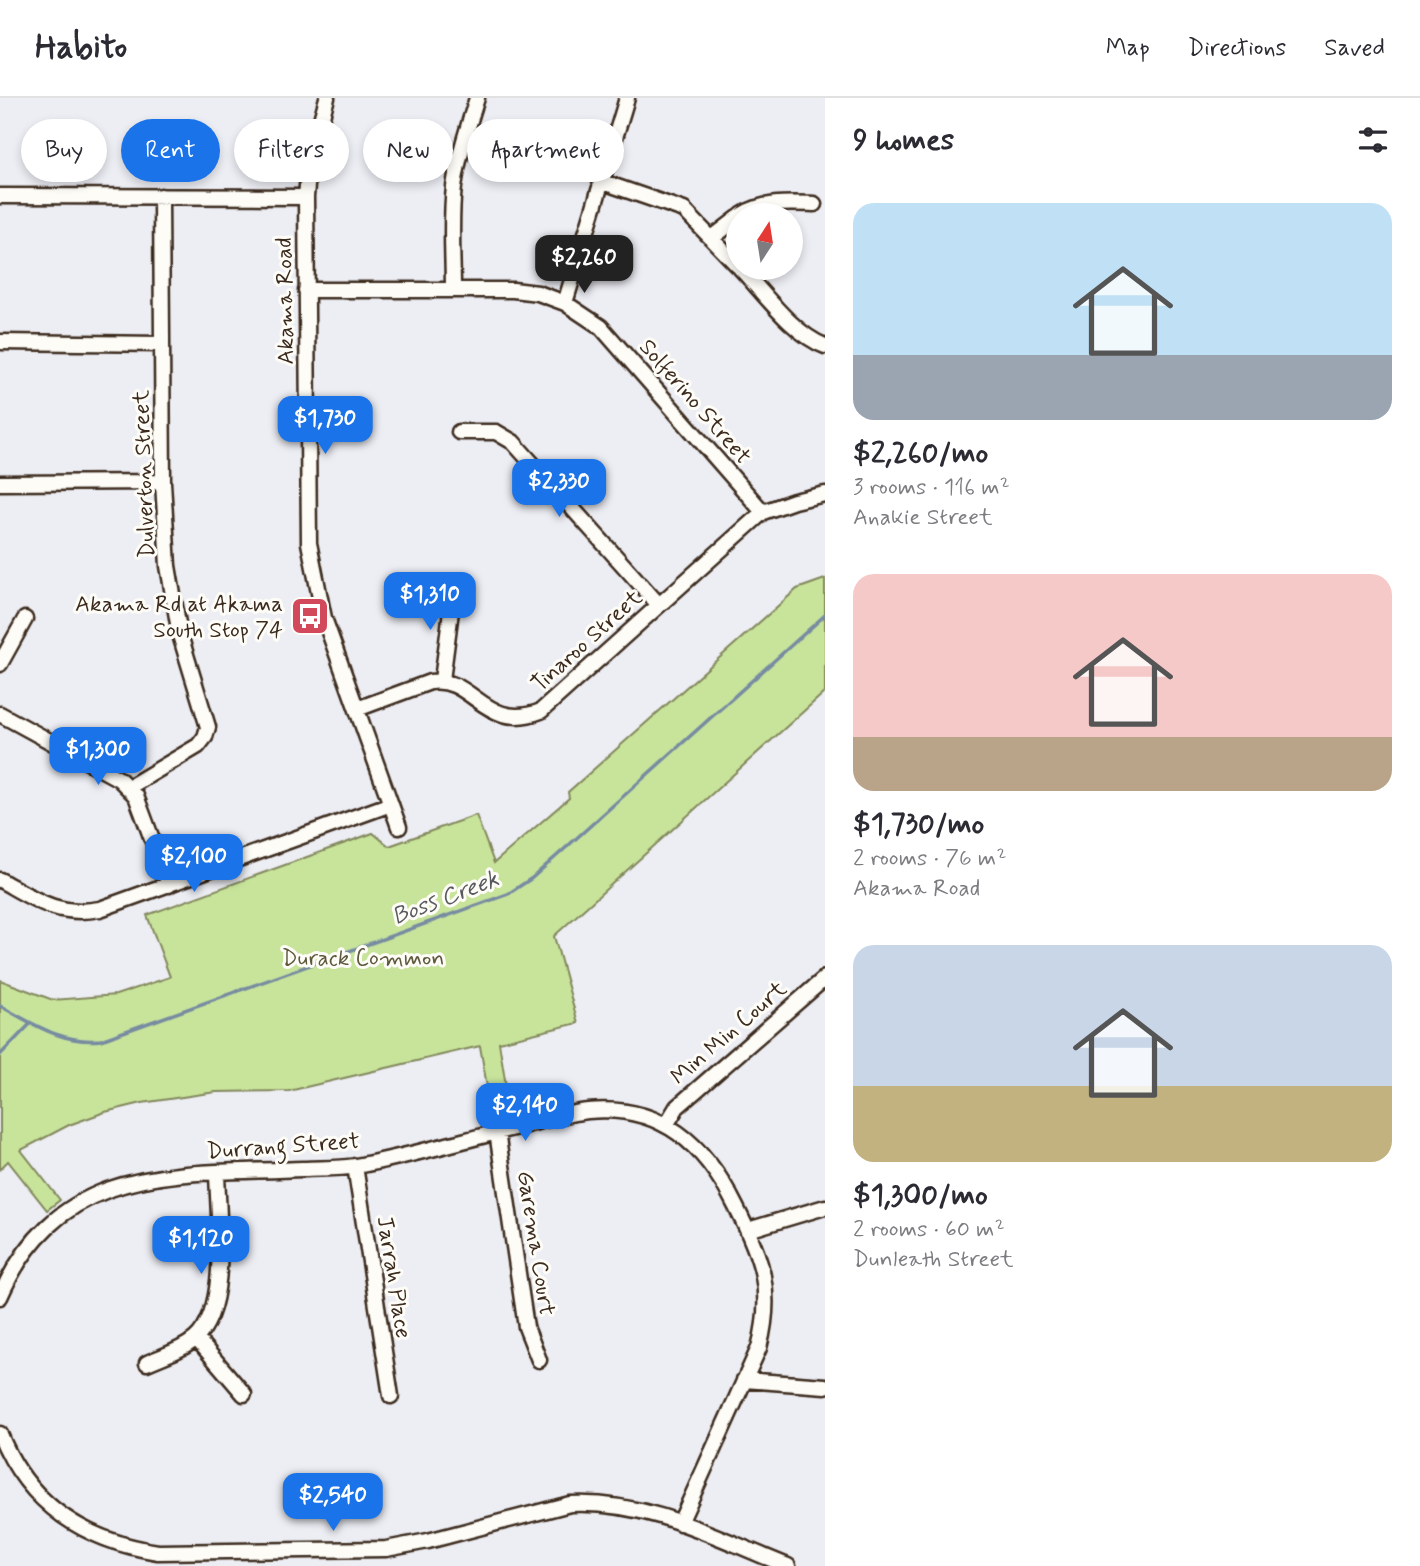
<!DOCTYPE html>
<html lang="en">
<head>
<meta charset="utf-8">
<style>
  body { margin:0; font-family:Mynerve,sans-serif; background:#f7f7f7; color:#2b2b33; height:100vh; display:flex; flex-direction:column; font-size:26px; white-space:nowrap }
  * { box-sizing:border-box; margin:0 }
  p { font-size:23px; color:#7c7c81 }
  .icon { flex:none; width:38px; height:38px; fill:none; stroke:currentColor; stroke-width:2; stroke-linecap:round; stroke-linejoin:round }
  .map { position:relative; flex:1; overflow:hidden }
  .details { display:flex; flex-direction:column; background:#fff; width:595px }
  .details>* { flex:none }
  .banner { position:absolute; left:21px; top:21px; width:665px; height:63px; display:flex; gap:14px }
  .needle { width:46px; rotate:12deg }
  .tools { position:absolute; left:726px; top:105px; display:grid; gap:14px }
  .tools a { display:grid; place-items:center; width:77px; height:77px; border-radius:50%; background:#fff; box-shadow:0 4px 10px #0003; font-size:35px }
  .price { position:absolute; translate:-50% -60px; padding:0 16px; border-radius:14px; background:#1a73e8; color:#fff; font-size:23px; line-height:46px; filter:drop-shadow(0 2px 4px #0008) }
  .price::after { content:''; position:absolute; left:50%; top:42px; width:21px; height:16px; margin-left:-10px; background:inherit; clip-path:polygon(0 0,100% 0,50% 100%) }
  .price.selected { background:#222; color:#fff }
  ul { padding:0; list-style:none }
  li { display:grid; align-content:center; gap:14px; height:371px; padding:0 28px }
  li span { display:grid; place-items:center; height:217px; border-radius:21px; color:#555 }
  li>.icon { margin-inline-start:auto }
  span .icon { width:126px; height:126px; fill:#fffc; stroke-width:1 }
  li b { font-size:30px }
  h2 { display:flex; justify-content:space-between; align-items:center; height:84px; padding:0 28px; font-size:30px }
  .chip { padding:0 24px; border-radius:32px; background:#fff; box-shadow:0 4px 10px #0003; font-size:24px; line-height:63px }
  .chip.selected { background:#1a73e8; color:#fff }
  header { display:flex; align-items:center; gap:42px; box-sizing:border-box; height:98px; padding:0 35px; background:#fff; border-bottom:2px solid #e1e1e2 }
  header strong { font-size:33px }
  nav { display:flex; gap:38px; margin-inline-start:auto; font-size:24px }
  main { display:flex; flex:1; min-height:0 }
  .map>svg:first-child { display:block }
  .green { fill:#c8e49b; stroke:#82875c; stroke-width:2 }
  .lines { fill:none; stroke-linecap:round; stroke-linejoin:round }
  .stream { stroke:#778ba1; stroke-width:3.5 }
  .minor-casing { stroke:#3b2a1e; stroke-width:19 }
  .minor { stroke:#fdfcf7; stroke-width:14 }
  .labels { text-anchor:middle; stroke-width:6; stroke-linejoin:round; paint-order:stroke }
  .street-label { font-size:23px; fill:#3b2a1e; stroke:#fdfcf7 }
  .poi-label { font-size:23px; fill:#3b2a1e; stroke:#fdfcf7; text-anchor:end }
  .park-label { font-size:23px; fill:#5e583d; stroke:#fdfcf7 }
  .water-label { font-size:24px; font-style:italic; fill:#595a60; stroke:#fdfcf7 }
</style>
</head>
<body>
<header>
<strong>Habito</strong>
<nav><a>Map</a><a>Directions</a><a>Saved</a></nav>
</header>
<main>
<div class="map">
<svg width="825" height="1468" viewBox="0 0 825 1468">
  <rect width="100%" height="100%" fill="#edeef4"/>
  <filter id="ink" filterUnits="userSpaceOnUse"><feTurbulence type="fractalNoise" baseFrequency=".0143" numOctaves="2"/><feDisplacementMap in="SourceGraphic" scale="14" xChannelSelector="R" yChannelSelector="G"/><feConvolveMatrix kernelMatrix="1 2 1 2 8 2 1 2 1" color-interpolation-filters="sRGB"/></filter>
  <g filter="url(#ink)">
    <path class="green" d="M 825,481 L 825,594 L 554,838 L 578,925 L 499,944 L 511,1019 L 493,1023 L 480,948 L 289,993 L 216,994 L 142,1005 L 105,1014 L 69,1027 L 21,1052 L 60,1102 L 47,1112 L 8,1063 L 0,1071 L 0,882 L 53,902 L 116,897 L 170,879 L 147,817 L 373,735 L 389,748 L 476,717 L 494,765 L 569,700 L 568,694 L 797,491 Z"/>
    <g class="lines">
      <path class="stream" d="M 0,908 C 34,926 61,946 101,942 L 508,796 L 532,780 L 560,755 L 825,517
        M 0,957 L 31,925"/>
      <defs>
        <path id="minor" d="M 327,0 L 309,65 L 306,99 L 309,445 L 324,520 L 399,729
          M 600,83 L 684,112 L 738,168
          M 0,98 L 306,99
          M 742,117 C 764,103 789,105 814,106
          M 712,140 L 738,120
          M 740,170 C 763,194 794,237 825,248
          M 306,192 L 513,192 L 538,195 L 565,205 L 601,229 L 763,414
          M 453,192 C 453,158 450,123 454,89 C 458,59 468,29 477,0
          M 565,205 L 627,0
          M 0,244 L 162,246
          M 459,334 L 496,334 L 513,344 L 659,507
          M 0,385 L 163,384
          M 0,566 L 25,521
          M 442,582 L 454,490
          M 357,611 L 430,584 C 473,577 484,635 541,613 L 763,414 L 794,403 L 825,396
          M 0,616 L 119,681 L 136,698 L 169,787
          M 129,689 L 198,648 L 205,639 L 208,629 L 180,537 L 168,468 L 163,384 L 161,98
          M 0,782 C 36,802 58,819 100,811 L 391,706
          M 666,1027 L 677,1009 L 825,880
          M 497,1034 L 526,1229 L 539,1262
          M 355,1068 L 391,1298
          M 748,1132 L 825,1109
          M 0,1199 C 60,1062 177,1077 303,1071 C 320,1070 339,1071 356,1068 C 412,1058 470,1040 526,1027 C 546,1022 567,1015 588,1013 C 661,1006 705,1046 736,1109 C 762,1160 774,1193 759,1250 L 680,1425
          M 196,1240 L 244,1296
          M 147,1265 C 162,1258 181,1253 195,1241 C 230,1210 218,1119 217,1075
          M 744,1282 L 825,1288
          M 0,1336 C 28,1407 86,1443 158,1454 L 386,1451 L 428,1443 L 570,1406 C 648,1402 717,1440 788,1468"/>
      </defs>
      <use href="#minor" class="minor-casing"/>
      <use href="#minor" class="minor"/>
    </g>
  </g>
  <defs>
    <symbol id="bus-square" viewBox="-11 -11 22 22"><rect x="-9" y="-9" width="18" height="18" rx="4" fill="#d1495b" stroke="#fdfcf7"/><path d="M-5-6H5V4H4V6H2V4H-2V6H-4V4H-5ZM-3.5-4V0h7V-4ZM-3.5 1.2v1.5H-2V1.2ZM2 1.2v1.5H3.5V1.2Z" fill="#fff"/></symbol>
  </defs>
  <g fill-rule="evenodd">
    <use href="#bus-square" x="288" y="496" width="44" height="44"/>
  </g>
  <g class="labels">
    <g class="street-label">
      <text transform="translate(284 203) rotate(-91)" y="8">Akama Road</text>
      <text transform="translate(696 303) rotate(49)" y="8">Solferino Street</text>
      <text transform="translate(143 376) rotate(-92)" y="8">Dulverton Street</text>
      <text transform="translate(586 542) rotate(-42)" y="8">Tinaroo Street</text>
      <text transform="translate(728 934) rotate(-41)" y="8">Min Min Court</text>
      <text transform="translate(283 1047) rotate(-4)" y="8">Durrang Street</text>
      <text transform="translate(537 1145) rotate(81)" y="8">Garema Court</text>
      <text transform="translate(395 1179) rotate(81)" y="8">Jarrah Place</text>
    </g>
    <g class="poi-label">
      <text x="283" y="513">Akama Rd at Akama<tspan x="283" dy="26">South Stop 74</tspan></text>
    </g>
    <g class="park-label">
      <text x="363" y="867">Durack Common</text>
    </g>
    <g class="water-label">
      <text transform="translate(445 799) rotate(-21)" y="8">Boss Creek</text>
    </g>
  </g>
</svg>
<div class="tools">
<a><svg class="needle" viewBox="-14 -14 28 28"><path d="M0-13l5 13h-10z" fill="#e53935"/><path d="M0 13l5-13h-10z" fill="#7c7c81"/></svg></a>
</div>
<b class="price selected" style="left:584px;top:197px">$2,260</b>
<b class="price" style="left:325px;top:358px">$1,730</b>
<b class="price" style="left:559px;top:421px">$2,330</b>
<b class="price" style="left:430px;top:534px">$1,310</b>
<b class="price" style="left:98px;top:689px">$1,300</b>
<b class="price" style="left:194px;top:796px">$2,100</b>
<b class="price" style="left:525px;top:1045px">$2,140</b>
<b class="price" style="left:201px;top:1178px">$1,120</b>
<b class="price" style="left:333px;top:1435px">$2,540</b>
<div class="banner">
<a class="chip">Buy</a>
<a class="chip selected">Rent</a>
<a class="chip">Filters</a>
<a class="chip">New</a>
<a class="chip">Apartment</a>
</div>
</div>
<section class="details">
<h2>9 homes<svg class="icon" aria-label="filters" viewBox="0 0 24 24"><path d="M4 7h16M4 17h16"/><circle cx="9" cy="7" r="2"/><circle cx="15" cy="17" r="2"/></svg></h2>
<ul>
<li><span style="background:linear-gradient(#bfe0f5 70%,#9aa5b1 0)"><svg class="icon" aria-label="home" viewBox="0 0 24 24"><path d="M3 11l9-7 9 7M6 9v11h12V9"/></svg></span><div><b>$2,260/mo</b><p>3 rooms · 116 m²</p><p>Anakie Street</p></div></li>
<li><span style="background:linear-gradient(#f6c9c9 75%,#b9a48a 0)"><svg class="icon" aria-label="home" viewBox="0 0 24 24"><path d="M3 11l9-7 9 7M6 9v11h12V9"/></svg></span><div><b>$1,730/mo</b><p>2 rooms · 76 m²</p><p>Akama Road</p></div></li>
<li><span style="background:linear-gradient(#c9d6e8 65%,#c2b280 0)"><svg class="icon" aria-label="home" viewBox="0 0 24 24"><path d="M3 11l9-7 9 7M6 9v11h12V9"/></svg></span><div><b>$1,300/mo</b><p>2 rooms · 60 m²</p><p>Dunleath Street</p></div></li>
</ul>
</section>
</main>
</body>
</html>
